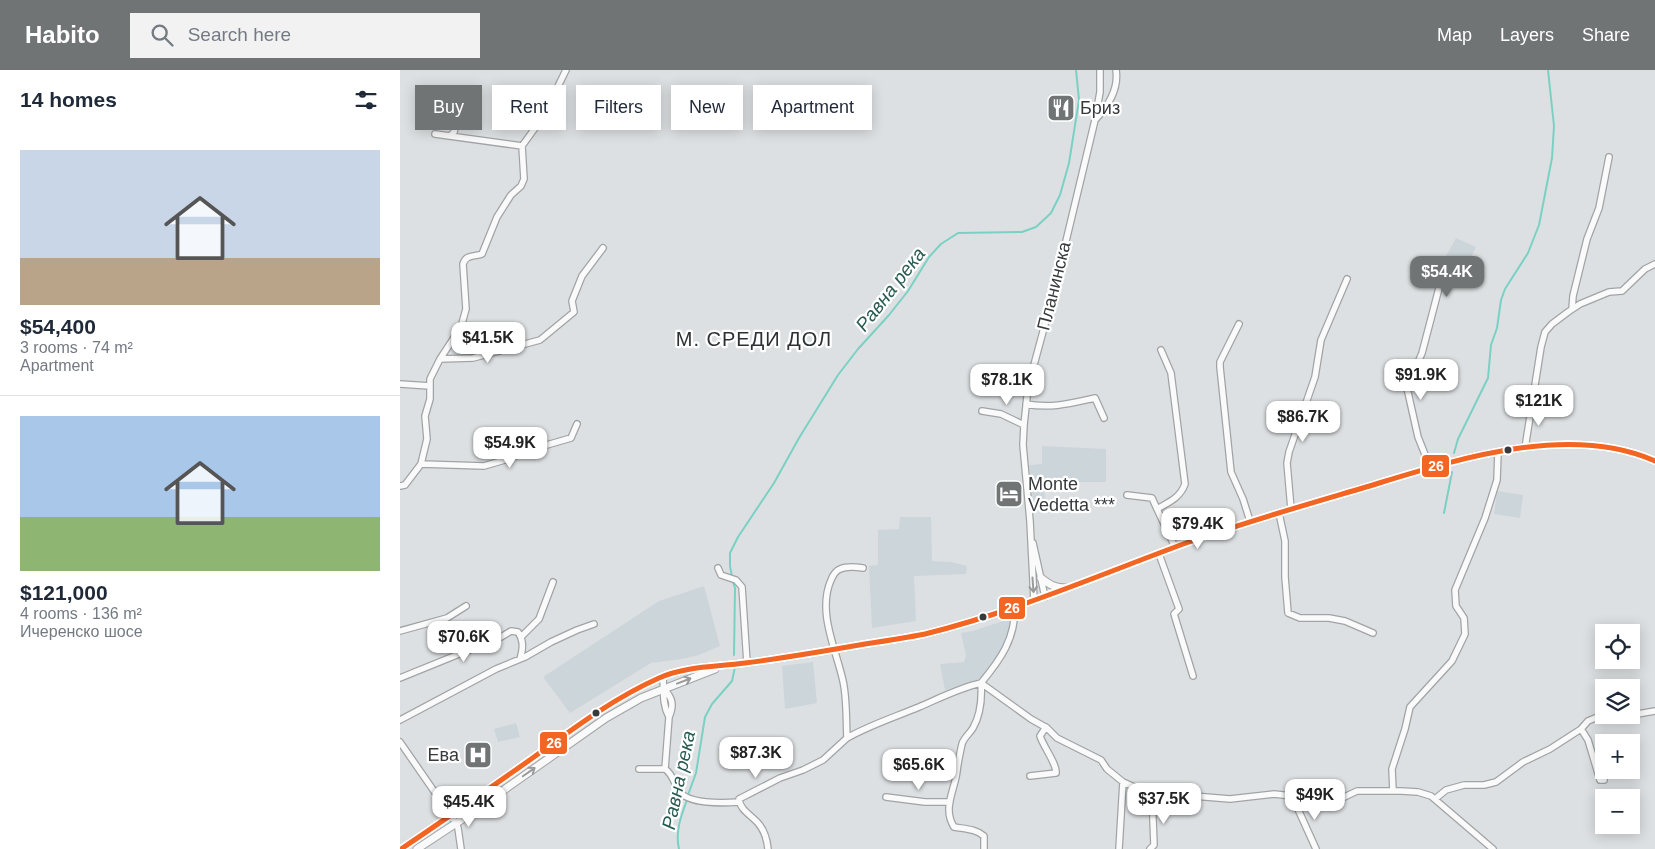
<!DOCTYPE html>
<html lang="en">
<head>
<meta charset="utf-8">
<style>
  body { margin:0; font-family:Helvetica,sans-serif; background:#f2f2f3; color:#1f2937; height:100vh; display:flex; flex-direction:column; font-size:19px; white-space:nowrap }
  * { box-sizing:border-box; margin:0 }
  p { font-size:16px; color:#747a83 }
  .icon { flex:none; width:28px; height:28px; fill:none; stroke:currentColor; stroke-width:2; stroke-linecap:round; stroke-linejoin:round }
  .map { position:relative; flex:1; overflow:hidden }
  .side { display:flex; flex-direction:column; background:#fff; width:400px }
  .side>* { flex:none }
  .hud { position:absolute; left:15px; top:15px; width:475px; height:45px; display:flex; gap:10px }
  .buttons { position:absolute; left:1195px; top:554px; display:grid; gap:10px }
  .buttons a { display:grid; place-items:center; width:45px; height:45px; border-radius:0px; background:#fff; box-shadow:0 2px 12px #0003; font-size:25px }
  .price { position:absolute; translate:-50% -42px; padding:0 11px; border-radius:10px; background:#fff; color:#222; font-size:16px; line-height:32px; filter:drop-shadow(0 1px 2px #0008) }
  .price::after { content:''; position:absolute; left:50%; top:30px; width:15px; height:11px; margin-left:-8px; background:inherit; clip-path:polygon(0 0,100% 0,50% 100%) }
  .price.selected { background:#717475; color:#fff }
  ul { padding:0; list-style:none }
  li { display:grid; align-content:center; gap:10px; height:265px; padding:0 20px }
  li+li { border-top:1px solid #e0e1e3 }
  li span { display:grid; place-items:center; height:155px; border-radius:0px; color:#555 }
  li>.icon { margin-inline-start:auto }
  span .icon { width:90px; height:90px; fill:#fffc; stroke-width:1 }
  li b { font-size:21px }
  h2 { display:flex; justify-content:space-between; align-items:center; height:60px; padding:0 20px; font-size:21px }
  .pill { padding:0 18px; border-radius:0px; background:#fff; box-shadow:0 2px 12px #0003; font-size:18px; line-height:45px }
  .pill.selected { background:#717475; color:#fff }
  header { display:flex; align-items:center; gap:30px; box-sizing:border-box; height:70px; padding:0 25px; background:#717475; color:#fff }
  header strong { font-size:24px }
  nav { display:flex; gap:28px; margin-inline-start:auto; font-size:18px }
  .search { width:350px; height:45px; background:#f2f2f3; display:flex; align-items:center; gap:12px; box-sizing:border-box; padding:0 18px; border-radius:0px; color:#747a83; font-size:19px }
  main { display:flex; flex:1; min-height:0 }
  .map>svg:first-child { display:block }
  .built { fill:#ccd5da }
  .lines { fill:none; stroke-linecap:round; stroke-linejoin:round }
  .stream { stroke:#7ad1c3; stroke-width:2 }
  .minor-casing { stroke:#a1a4a5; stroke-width:8 }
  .tertiary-casing { stroke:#a1a4a5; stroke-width:9 }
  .minor { stroke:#fafafb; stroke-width:5.5 }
  .tertiary { stroke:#fafafb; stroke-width:7 }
  .bus-1-casing { stroke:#fff; stroke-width:9 }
  .bus-1 { stroke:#f26522; stroke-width:5 }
  .oneway { stroke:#989a9b }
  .bus-dot { fill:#373a3b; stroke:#fff; stroke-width:2 }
  .labels { text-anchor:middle; stroke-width:4.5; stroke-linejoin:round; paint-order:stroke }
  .poi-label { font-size:18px; fill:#373a3b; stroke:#fff; text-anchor:start }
  .street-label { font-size:18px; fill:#373a3b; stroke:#fff }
  .water-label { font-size:19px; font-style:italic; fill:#285b52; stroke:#fff }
  .quarter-label { font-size:20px; letter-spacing:1px; fill:#2c3134; stroke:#fff }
  .line-badge { stroke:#fff; stroke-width:2 }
  .badge-label { font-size:14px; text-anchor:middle; font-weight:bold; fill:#fff }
</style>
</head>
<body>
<header>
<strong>Habito</strong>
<div class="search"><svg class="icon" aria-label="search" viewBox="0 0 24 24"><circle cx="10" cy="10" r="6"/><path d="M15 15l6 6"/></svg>Search here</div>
<nav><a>Map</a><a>Layers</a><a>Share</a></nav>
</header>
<main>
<section class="side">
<h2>14 homes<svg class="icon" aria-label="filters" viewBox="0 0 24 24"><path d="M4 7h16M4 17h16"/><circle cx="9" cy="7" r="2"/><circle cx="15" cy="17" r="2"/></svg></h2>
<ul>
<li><span style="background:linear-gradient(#c9d6e8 70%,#b9a48a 0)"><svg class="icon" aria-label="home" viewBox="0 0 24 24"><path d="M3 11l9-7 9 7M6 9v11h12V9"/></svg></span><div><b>$54,400</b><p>3 rooms · 74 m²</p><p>Apartment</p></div></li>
<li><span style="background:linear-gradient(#a9c7e8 65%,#8fb573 0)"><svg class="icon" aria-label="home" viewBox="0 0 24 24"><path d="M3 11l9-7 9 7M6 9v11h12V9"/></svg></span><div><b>$121,000</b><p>4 rooms · 136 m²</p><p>Ичеренско шосе</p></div></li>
</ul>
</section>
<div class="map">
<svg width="1255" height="779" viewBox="0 0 1255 779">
  <rect width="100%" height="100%" fill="#dde0e2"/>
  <path class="built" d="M 1056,168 L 1076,177 L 1066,198 L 1045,188 Z
    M 642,376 L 706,379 L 706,412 L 680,412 L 679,415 L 644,419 L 645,430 L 633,431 L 629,395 L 642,394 Z
    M 1097,421 L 1123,425 L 1120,448 L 1094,444 Z
    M 500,447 L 531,447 L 532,491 L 551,492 L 567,496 L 566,504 L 514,506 L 516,551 L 472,558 L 469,496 L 478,495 L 478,460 L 499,459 Z
    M 304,516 L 320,576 L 299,585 L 282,589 L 251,593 L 170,643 L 143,607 L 259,531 Z
    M 612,548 L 606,574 L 595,592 L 580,609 L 545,620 L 540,594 L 564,592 L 566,586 L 561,563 L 573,561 Z
    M 413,592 L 417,633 L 385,639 L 382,596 Z
    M 116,653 L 120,667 L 98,672 L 94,659 Z
    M 84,673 L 91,685 L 73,697 L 65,685 Z"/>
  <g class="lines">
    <path class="stream" d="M 1054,383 L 1058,369 L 1088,308 L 1091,275 L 1097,258 L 1101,230 L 1105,219 L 1128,183 L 1139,155 L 1152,88 L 1154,56 L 1148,0
      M 1044,443 L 1052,402
      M 332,507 L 330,496 L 330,483 L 338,467 L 374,413 L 399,368 L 438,305 L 458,279 L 489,245 L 508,221 L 529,187 L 541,174 L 558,163 L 622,162 L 636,157 L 651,143 L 660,125 L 669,93 L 679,30 L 676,0
      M 333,512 L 335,518 L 334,585
      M 288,725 L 296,703 L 305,647 L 312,634 L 332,611 L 335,597
      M 279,779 C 275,762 281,746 287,730"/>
    <defs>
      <path id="minor" d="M 696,49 C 709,35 719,19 716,0
        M 35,64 L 122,76
        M 51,65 L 54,62 L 62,30
        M 1172,239 L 1173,226 L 1187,169 L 1199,138 L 1209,87
        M 839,254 L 820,292 L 820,297 L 831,402 L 843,429 L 850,451
        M 761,280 L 771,303 L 785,414 C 780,428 769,432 757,439 L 775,477
        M 40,289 L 73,288 L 140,270 L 174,242 L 172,231 L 182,206 L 203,178
        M 0,314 L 30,316
        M 626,334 C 651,339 672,333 695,328 L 704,348
        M 582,341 L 601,344 L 624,355
        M 1125,378 L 1141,277 L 1145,262 L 1152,254 L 1168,242 L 1180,234 L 1209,222 L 1222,221 L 1245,199 L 1255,194
        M 21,394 L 84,396 L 108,389 L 126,381 L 171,368 L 177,354
        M 1030,397 L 1018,367 L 1007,318 L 1022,283 L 1039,218 L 1037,206 L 1031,191
        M 0,416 L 5,415 L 21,394 L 27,369 L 25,346 L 30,329 L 30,309 L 40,289 L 61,257 L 66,239 L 63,194 C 66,184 74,187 82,184 L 97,147 L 111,125 L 121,116 L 124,109 L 122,76 L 143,47 L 166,0
        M 727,425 L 752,428 L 757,439
        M 891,439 L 887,393 L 889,382 L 915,307 L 921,270 L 947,209
        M 879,443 L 885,471 L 885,507 L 888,543 L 900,548 L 929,548 L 945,551 L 973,563
        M 633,473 L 645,527
        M 759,484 L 779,539 L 774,544 L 793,606
        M 318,498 L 321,505 L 336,510 L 342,517 L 347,593
        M 463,498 C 456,497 447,496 440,499 C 435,501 433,505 431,510 C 417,542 436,579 443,611 C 447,629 446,649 447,668 C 470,655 495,647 519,637 C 540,628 559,618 581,613 C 582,628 581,644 573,658 C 570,663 563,669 562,674 C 560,683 558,692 557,701 C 555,720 542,738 554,757 C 565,759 576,759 584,766 L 584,779
        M 634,531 L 630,451 L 623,375 L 624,355 L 628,317 L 655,217 L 695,50 L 700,22 L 700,0
        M 615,537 C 615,569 601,589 581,613 L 631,649 L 647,658 L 657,668 L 701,690 L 707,699 L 723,712 L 745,722 L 830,729 L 874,724 L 892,726 L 916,779
        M 0,561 L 47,548 L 66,536
        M 121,567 L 139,549 L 153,512
        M 263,607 C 264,621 262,634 269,647
        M 0,608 L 101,567 L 111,561 L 118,562 C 124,571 123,579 120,589
        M 0,650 L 96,599 L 125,587 L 151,572 L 177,560 L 194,554
        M 1181,659 L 1188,670 L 1200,710 L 1204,710
        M 0,672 L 56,753 L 58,758 L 61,779
        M 239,699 L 265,699 L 269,647 C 274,636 273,628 264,619
        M 265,699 C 273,704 274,714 279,721 C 289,735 324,733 339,732
        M 630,706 L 656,703 C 657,694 643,676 640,666 L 646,657
        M 993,721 L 992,699 L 1005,659 L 1010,637 L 1052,591 L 1065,564 L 1064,548 L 1056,536 L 1055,520 L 1085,448 L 1097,410 L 1098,382
        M 892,726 L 936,731 L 957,721 L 1001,721 L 1018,722 L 1031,726 L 1093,779
        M 486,727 L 525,732 L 550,732
        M 1035,729 L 1046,720 L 1064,715 L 1084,715 L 1096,712 L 1123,692 L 1150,679 L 1181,659 L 1188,651 L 1200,646 L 1226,646 L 1255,641
        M 368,779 C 367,769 365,761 358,753 C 351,745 340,740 339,729 L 380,708 L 403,700 L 423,690 L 447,668
        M 719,779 L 723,712
        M 750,779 L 754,775 L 752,723"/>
      <path id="tertiary" d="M 641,508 C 650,515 655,518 666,518
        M 1,779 C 46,749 90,718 134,687 C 174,658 214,628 259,608 C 286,596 316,597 345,593 C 385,588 425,581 465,574 C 485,571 505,568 525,564 C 614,542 699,505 786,473 C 845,452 905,435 966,417 C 1052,391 1167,352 1255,391
        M 17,779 L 64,748 L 206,648 L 241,628 L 315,599"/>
    </defs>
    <use href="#minor" class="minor-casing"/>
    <use href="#tertiary" class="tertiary-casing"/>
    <use href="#minor" class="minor"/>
    <use href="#tertiary" class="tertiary"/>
    <defs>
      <path id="bus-1" d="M 1,779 C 46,749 90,718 134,687 C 174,658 214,628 259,608 C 286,596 316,597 345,593 C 385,588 425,581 465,574 C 485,571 505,568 525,564 C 614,542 699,505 786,473 C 845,452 905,435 966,417 C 1052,391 1167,352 1255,391"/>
    </defs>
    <use href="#bus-1" class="bus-1-casing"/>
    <use href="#bus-1" class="bus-1"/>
  </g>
  <defs><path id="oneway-shaft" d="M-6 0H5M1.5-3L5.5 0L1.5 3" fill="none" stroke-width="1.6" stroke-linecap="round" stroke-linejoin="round" transform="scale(1.25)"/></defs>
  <g class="oneway">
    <use href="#oneway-shaft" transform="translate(633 515) rotate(86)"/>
    <use href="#oneway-shaft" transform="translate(284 611) rotate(-21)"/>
    <use href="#oneway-shaft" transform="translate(129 702) rotate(-35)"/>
  </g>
  <defs>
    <symbol id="restaurant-square" viewBox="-11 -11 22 22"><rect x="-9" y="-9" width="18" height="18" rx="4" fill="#717475" stroke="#fff"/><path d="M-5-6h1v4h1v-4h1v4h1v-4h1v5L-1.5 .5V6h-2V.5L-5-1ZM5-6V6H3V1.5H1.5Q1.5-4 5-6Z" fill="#fff"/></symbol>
    <symbol id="hotel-square" viewBox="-11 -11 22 22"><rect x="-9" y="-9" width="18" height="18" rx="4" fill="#717475" stroke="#fff"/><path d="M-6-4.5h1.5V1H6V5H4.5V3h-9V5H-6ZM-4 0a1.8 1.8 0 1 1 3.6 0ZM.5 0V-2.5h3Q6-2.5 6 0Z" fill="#fff"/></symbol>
    <symbol id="hospital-square" viewBox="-11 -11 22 22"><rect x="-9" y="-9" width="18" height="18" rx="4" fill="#717475" stroke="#fff"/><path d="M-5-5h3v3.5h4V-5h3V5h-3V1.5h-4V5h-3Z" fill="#fff"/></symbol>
  </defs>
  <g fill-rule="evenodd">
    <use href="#restaurant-square" x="645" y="22" width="32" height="32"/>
    <use href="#hotel-square" x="593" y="408" width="32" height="32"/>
    <use href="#hospital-square" x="62" y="669" width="32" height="32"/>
  </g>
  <g class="bus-dot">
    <circle cx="1108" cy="380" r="4.5"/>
    <circle cx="583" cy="547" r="4.5"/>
    <circle cx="196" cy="643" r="4.5"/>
  </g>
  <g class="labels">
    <g class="poi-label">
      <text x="680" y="44">Бриз</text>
      <text x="628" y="420">Monte<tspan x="628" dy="21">Vedetta ***</tspan></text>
      <text x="59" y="691" text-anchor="end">Ева</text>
    </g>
    <g class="street-label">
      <text transform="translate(654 216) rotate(-76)" y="6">Планинска</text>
    </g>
    <g class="water-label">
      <text transform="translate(490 219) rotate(-52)" y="7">Равна река</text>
      <text transform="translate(278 710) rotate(-78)" y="7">Равна река</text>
    </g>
    <g class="quarter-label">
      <text x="354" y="276">М. СРЕДИ ДОЛ</text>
    </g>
  </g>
  <g class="line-badge">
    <rect x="1021" y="384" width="29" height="24" rx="5" fill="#f26522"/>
    <rect x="598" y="526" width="28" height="24" rx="5" fill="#f26522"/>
    <rect x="139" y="661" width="29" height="24" rx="5" fill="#f26522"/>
  </g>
  <g class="badge-label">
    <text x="1036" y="401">26</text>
    <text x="612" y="543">26</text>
    <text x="154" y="678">26</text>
  </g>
</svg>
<div class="buttons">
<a><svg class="icon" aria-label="locate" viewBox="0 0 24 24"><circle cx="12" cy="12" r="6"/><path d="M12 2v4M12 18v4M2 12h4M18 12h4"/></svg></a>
<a><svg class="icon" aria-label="layers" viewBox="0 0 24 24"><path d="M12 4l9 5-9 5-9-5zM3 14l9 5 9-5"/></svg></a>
<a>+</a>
<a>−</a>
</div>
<b class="price selected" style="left:1047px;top:228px">$54.4K</b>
<b class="price" style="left:88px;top:294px">$41.5K</b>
<b class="price" style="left:1021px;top:331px">$91.9K</b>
<b class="price" style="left:607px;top:336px">$78.1K</b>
<b class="price" style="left:1139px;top:357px">$121K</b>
<b class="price" style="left:903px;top:373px">$86.7K</b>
<b class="price" style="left:110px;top:399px">$54.9K</b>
<b class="price" style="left:798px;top:480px">$79.4K</b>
<b class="price" style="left:64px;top:593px">$70.6K</b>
<b class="price" style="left:356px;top:709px">$87.3K</b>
<b class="price" style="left:519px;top:721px">$65.6K</b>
<b class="price" style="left:915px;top:751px">$49K</b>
<b class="price" style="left:764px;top:755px">$37.5K</b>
<b class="price" style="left:69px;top:758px">$45.4K</b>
<div class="hud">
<a class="pill selected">Buy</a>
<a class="pill">Rent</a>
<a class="pill">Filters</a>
<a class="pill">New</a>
<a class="pill">Apartment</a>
</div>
</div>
</main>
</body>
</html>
